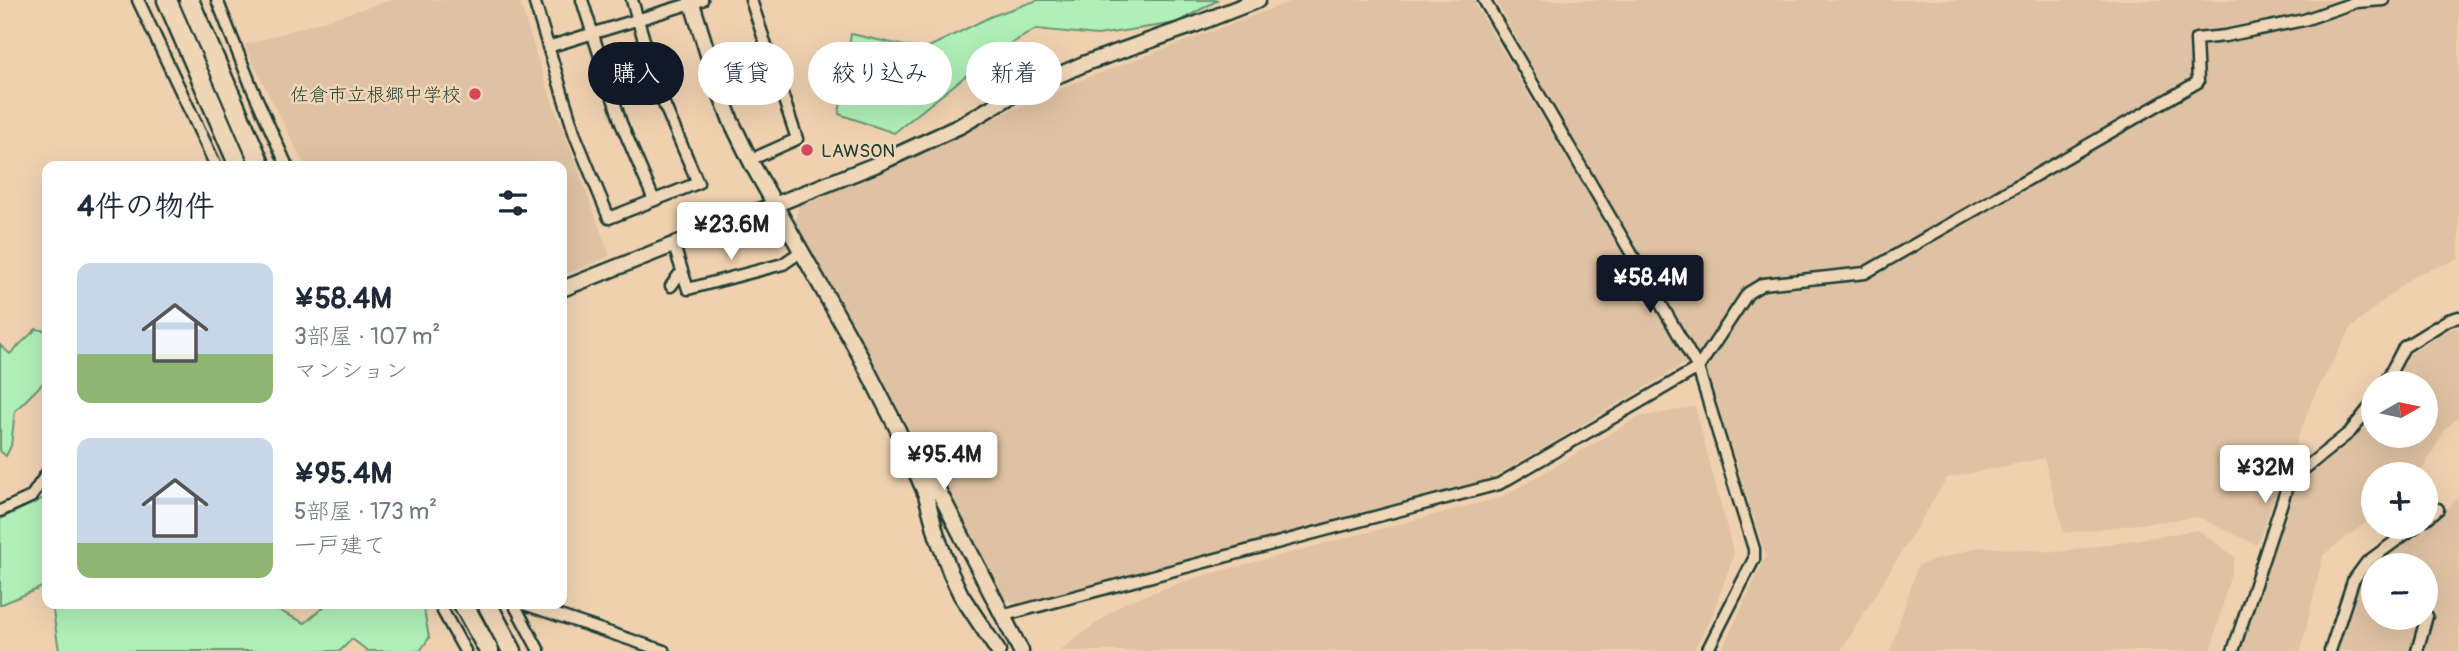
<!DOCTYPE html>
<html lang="ja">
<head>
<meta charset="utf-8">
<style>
  body { margin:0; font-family:Pangolin,"Klee One",sans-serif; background:#f6f6f7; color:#1f2937; height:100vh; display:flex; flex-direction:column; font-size:26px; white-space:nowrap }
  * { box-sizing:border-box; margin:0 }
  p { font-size:23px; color:#747a83 }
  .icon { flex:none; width:38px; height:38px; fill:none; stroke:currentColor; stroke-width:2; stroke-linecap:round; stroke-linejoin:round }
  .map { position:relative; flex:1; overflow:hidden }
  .details { position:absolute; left:42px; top:161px; width:525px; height:448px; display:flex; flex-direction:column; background:#fff; border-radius:14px; box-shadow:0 7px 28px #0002 }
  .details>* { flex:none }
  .banner { position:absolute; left:588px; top:42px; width:665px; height:63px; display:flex; gap:14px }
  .needle { width:46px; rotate:81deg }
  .buttons { position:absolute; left:2361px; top:371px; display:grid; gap:14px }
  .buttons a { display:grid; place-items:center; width:77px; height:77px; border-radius:50%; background:#fff; box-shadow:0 7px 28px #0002; font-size:35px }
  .price { position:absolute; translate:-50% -60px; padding:0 16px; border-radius:7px; background:#fff; color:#222; font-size:23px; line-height:46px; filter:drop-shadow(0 2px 4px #0008) }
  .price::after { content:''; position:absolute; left:50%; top:42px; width:21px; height:16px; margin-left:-10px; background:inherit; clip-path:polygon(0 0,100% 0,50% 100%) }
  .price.selected { background:#111827; color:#fff }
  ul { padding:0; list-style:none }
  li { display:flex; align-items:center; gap:21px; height:175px; padding:0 35px }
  li span { display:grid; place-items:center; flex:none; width:196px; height:140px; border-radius:14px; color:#555 }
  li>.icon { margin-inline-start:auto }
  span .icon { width:84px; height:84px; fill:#fffc; stroke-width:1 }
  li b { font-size:30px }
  h2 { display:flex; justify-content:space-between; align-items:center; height:84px; padding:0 35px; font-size:30px }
  .tag { padding:0 24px; border-radius:32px; background:#fff; box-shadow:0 7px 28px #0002; font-size:24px; line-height:63px }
  .tag.selected { background:#111827; color:#fff }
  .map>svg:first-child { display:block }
  .built { fill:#dfc2a3 }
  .green { fill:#b0efb7; stroke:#689676; stroke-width:2 }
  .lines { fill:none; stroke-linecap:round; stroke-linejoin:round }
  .street-casing { stroke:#1f3d34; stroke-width:15 }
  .secondary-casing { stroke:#1f3d34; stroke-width:19 }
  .highway-casing { stroke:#1f3d34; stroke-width:23 }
  .street { stroke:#efd6b7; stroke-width:10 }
  .secondary { stroke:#efd6b7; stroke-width:14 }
  .highway { stroke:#efd6b7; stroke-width:18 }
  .poi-dot { fill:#d1495b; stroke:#efd6b7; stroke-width:2.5 }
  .labels { text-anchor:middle; stroke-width:5; stroke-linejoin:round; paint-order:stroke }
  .poi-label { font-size:19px; fill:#1f3d34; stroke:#efd6b7; text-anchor:end }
</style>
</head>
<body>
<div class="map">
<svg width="2459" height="651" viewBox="0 0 2459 651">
  <rect width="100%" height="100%" fill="#efd1b0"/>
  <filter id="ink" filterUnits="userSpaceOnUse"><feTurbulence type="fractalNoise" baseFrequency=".0143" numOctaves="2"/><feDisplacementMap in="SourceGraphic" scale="14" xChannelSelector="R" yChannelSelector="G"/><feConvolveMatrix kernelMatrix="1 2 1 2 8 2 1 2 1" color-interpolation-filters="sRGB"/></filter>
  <g filter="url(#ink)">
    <path class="built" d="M 391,0 L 519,0 L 546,84 L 610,256 L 562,276 L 562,166 L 305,166 L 244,45 Z
      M 1295,0 L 1475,0 L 1476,6 L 1688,362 L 1494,477 L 1018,604 L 1002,597 L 795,222 L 799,205 L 1076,82 Z
      M 1496,0 L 2459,0 L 2459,259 L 2413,276 L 2351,328 L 2314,396 L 2257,545 L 2198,517 L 2064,533 L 2044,458 L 1947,478 L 1841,651 L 1721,651 L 1766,556 L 1707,371 L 1517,40 Z
      M 2452,328 L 2459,328 L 2459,417 L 2446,428 L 2420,474 L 2373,474 L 2373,517 L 2323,555 L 2301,651 L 2239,651 L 2293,485 L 2362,431 L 2373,414 L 2373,436 L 2426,436 L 2426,383 L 2392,383 L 2410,354 Z
      M 1695,407 L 1734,555 L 1710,621 L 1693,651 L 1059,651 L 1124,603 L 1194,578 L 1502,497 L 1639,417 Z
      M 2459,495 L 2459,651 L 2335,651 L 2356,583 L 2373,569 L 2373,618 L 2426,618 L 2426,565 L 2378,565 L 2450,506 Z
      M 2198,530 L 2235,557 L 2211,651 L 1890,651 L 1918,565 L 1980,547 L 2060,552 Z"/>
    <path class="green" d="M 1038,0 L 1218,0 L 1176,23 L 1097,35 L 1036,29 L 993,54 L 894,133 L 839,114 L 851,34 L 923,50 L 992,16 Z
      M 36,329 L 47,331 L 47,379 L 15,411 L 11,446 L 6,456 L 0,451 L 0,345 L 10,354 Z
      M 47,490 L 47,585 L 0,605 L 0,519 L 42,499 Z
      M 52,604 L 265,604 L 305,623 L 327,604 L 423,604 L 429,638 L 420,651 L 368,651 L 352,639 L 340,651 L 59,651 Z"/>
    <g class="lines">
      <defs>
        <path id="street" d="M 138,0 L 216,166
          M 217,0 L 252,88 L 287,166
          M 534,0 L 575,135 L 609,218 L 698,183 L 661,97 L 632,0
          M 582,0 L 621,123 L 654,200
          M 751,0 L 797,139 L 759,156
          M 1484,0 L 1698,368 L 1754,549 L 1754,559 L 1707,651
          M 548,47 L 702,0
          M 674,246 L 688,289 L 783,264 L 802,251
          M 671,286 L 678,276 L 683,274
          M 2385,383 L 2404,347 L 2448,320 L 2459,317
          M 0,511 L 31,497 L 47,473
          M 2426,519 L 2438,509
          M 439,604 L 465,651
          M 514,604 L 539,651
          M 524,604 L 664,651
          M 1001,616 L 1499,484 L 1698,368 L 1748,293 L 1763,284 L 1865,273 L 2198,82 L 2196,39 L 2225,36 L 2304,20 L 2356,2 L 2383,0
          M 2233,651 L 2289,481 L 2350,432 L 2373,403
          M 2330,651 L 2353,581 L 2367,562 L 2415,527
          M 2417,651 L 2427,616"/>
        <path id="secondary" d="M 691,0 L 718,87 L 731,121 L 752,164 L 857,350 L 898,430 L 926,495 L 937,536 L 951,574 L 961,595 L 998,651
          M 562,289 L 875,165 L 960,126 L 1011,96 L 1086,63 L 1194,25 L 1258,0
          M 917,449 L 1021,651"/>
        <path id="highway" d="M 167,0 L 239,166
          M 189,0 L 261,166
          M 463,604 L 489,651
          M 487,604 L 512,651"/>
      </defs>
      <use href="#street" class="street-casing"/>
      <use href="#secondary" class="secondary-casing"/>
      <use href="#highway" class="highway-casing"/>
      <use href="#street" class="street"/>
      <use href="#secondary" class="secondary"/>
      <use href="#highway" class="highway"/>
    </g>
  </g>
  <g class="poi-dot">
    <circle cx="475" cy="94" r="7"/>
    <circle cx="807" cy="150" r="7"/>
  </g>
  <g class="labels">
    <g class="poi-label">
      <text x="461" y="101">佐倉市立根郷中学校</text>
      <text x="821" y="157" text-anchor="start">LAWSON</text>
    </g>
  </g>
</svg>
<div class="buttons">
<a><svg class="needle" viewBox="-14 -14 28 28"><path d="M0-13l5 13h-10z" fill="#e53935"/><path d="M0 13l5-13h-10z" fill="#747a83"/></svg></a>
<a>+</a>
<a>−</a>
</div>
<b class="price" style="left:731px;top:262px">¥23.6M</b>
<b class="price selected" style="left:1650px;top:315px">¥58.4M</b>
<b class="price" style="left:944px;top:492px">¥95.4M</b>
<b class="price" style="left:2265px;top:505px">¥32M</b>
<div class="banner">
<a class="tag selected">購入</a>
<a class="tag">賃貸</a>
<a class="tag">絞り込み</a>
<a class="tag">新着</a>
</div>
<section class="details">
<h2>4件の物件<svg class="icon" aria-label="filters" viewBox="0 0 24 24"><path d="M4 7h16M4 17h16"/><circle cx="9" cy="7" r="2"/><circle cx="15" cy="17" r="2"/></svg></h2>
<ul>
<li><span style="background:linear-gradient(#c9d6e8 65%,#8fb573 0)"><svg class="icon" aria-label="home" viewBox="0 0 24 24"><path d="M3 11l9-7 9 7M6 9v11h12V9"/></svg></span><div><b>¥58.4M</b><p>3部屋 · 107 m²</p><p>マンション</p></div></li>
<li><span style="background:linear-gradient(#c9d6e8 75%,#8fb573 0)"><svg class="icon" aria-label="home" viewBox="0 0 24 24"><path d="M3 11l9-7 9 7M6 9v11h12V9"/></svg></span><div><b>¥95.4M</b><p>5部屋 · 173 m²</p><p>一戸建て</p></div></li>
</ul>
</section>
</div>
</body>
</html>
